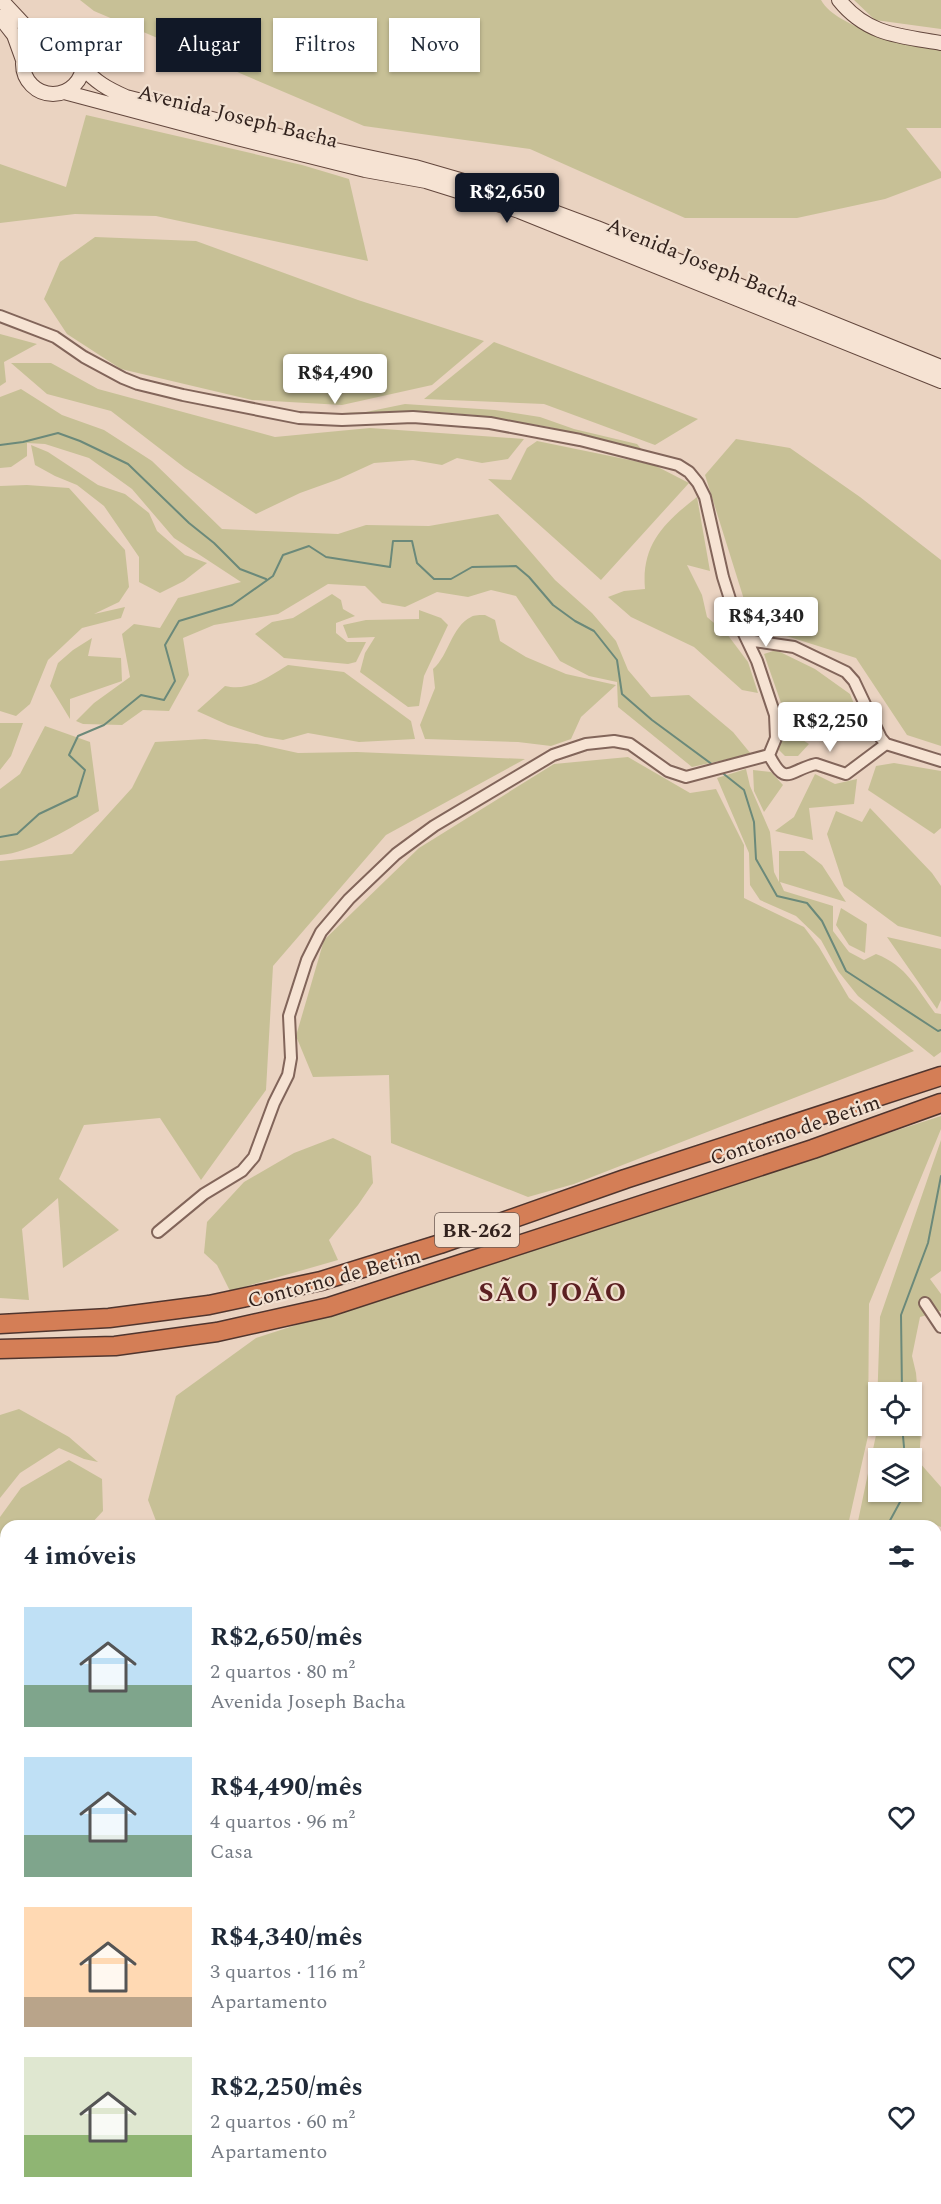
<!DOCTYPE html>
<html lang="pt">
<head>
<meta charset="utf-8">
<style>
  body { margin:0; font-family:Spectral,serif; background:#f2f2f3; color:#1f2937; height:100vh; display:flex; flex-direction:column; font-size:22px; white-space:nowrap }
  * { box-sizing:border-box; margin:0 }
  p { font-size:20px; color:#747a83 }
  .icon { flex:none; width:33px; height:33px; fill:none; stroke:currentColor; stroke-width:2; stroke-linecap:round; stroke-linejoin:round }
  .map { position:relative; flex:1; overflow:hidden }
  .drawer { position:absolute; left:0px; top:1520px; width:942px; height:686px; display:flex; flex-direction:column; background:#fff; border-radius:18px 18px 0 0; box-shadow:0 2px 4px #0004 }
  .drawer>* { flex:none }
  .banner { position:absolute; left:18px; top:18px; width:600px; height:54px; display:flex; gap:12px }
  .buttons { position:absolute; left:868px; top:1382px; display:grid; gap:12px }
  .buttons a { display:grid; place-items:center; width:54px; height:54px; border-radius:0px; background:#fff; box-shadow:0 2px 4px #0004; font-size:30px }
  .price { position:absolute; translate:-50% -51px; padding:0 14px; border-radius:6px; background:#fff; color:#222; font-size:20px; line-height:39px; filter:drop-shadow(0 2px 3px #0008) }
  .price::after { content:''; position:absolute; left:50%; top:36px; width:18px; height:14px; margin-left:-9px; background:inherit; clip-path:polygon(0 0,100% 0,50% 100%) }
  .price.current { background:#111827; color:#fff }
  ul { padding:0; list-style:none }
  li { display:flex; align-items:center; gap:18px; height:150px; padding:0 24px }
  li span { display:grid; place-items:center; flex:none; width:168px; height:120px; border-radius:0px; color:#555 }
  li>.icon { margin-inline-start:auto }
  span .icon { width:72px; height:72px; fill:#fffc; stroke-width:1 }
  li b { font-size:26px }
  h2 { display:flex; justify-content:space-between; align-items:center; height:72px; padding:0 24px; font-size:26px }
  .chip { padding:0 21px; border-radius:0px; background:#fff; box-shadow:0 2px 4px #0004; font-size:21px; line-height:54px }
  .chip.current { background:#111827; color:#fff }
  .map>svg:first-child { display:block }
  .green { fill:#c7c096; fill-rule:evenodd }
  .lines { fill:none; stroke-linecap:round; stroke-linejoin:round }
  .stream { stroke:#6b897a; stroke-width:2 }
  .street-casing { stroke:#82655a; stroke-width:14 }
  .secondary-casing { stroke:#63473d; stroke-width:16 }
  .highway-casing { stroke:#50352e; stroke-width:21 }
  .street { stroke:#f6e3d3; stroke-width:10 }
  .secondary { stroke:#f6e3d3; stroke-width:14 }
  .highway { stroke:#d47e56; stroke-width:18 }
  .labels { text-anchor:middle; stroke-width:4.5; stroke-linejoin:round; paint-order:stroke }
  .shield { fill:#f2e0d0; stroke:#6c5b53; stroke-width:1.5 }
  .shield-label { font-size:20px; font-weight:bold; fill:#32221d }
  .street-label { font-size:21px; fill:#32221d; stroke:#f2e0d0 }
  .district-label { font-size:27px; font-weight:bold; letter-spacing:1.5px; fill:#5c2022; stroke:#f2e0d0 }
</style>
</head>
<body>
<div class="map">
<svg width="941" height="2204" viewBox="0 0 941 2204">
  <rect width="100%" height="100%" fill="#ead3c1"/>
  <path class="green" d="M 80,0 L 821,0 C 838,30 908,42 941,50 L 941,128 L 906,128 L 941,172 L 941,178 L 885,199 L 797,218 L 685,218 L 530,149 L 364,126 L 94,11 Z
    M 854,0 L 941,0 L 941,29 L 875,20 Z
    M 86,115 L 302,165 L 349,179 L 368,261 L 156,216 L 75,214 L 0,223 L 0,164 L 66,187 Z
    M 95,237 L 196,241 L 358,300 L 484,341 L 432,385 L 342,405 L 252,400 L 121,369 L 67,334 L 44,299 L 60,262 Z
    M 0,334 L 37,344 L 4,362 L 6,382 L 0,386 Z
    M 494,342 L 698,419 L 655,445 L 544,404 L 424,399 Z
    M 11,363 L 51,363 L 98,389 L 275,437 L 370,428 L 524,439 L 508,459 L 482,463 L 457,458 L 442,465 L 413,460 L 374,463 L 339,479 L 300,493 L 256,514 L 185,468 L 111,411 L 47,394 Z
    M 21,389 L 62,415 L 104,430 L 152,461 L 222,529 L 338,534 L 366,525 L 429,526 L 498,514 L 555,580 L 592,613 L 616,641 L 628,670 L 651,697 L 689,695 L 733,732 L 751,754 L 692,767 L 618,707 L 617,682 L 589,676 L 560,661 L 516,596 L 491,590 L 468,597 L 437,592 L 405,607 L 382,603 L 365,586 L 328,584 L 278,614 L 214,625 L 183,638 L 189,675 L 169,711 L 143,710 L 122,725 L 83,724 L 76,721 L 94,703 L 130,677 L 122,634 L 134,624 L 160,628 L 178,598 L 241,582 L 174,538 L 132,489 L 89,458 L 45,444 L 27,443 L 27,456 L 11,467 L 0,468 L 0,397 Z
    M 405,404 L 495,410 L 540,417 L 574,429 L 637,444 L 644,452 L 549,427 L 475,415 L 426,411 L 318,414 L 366,412 Z
    M 736,439 L 790,448 L 860,497 L 941,560 L 941,746 L 907,735 L 856,658 L 752,625 L 705,475 Z
    M 537,441 L 654,465 L 689,483 L 601,580 L 488,479 L 511,480 L 527,448 Z
    M 31,445 L 48,452 L 98,485 L 125,494 L 149,513 L 157,531 L 185,555 L 207,563 L 184,581 L 160,593 L 139,582 L 139,557 L 104,506 L 77,485 L 55,476 L 35,465 Z
    M 27,485 L 69,488 L 125,550 L 129,587 L 119,602 L 94,614 L 125,607 L 121,618 L 82,628 L 48,660 L 30,704 L 16,716 L 0,711 L 0,486 Z
    M 697,497 L 710,571 L 687,565 L 702,595 L 707,617 L 727,634 L 748,662 L 758,693 L 742,690 L 694,647 L 631,617 L 608,597 L 624,591 L 645,589 C 641,544 665,522 697,497 Z
    M 332,594 L 341,600 L 343,609 L 355,616 L 336,623 L 336,633 L 347,642 L 366,642 L 356,662 L 348,664 L 284,658 L 255,634 L 272,622 L 293,618 Z
    M 419,610 L 441,618 L 448,625 L 424,676 L 419,706 L 408,707 L 360,672 L 365,653 L 375,637 L 348,638 L 343,625 L 366,620 L 419,619 Z
    M 485,615 L 495,620 L 500,641 L 526,657 L 566,674 L 616,685 L 581,717 L 571,739 L 551,746 L 518,742 L 425,739 L 420,725 L 435,688 L 433,669 C 449,655 451,627 471,617 C 474,615 481,615 485,615 Z
    M 92,638 L 88,656 L 121,658 L 122,681 L 70,699 L 70,719 L 50,686 L 58,663 L 73,650 Z
    M 776,650 L 815,669 L 850,694 L 859,716 L 843,729 L 814,740 L 788,723 L 764,654 Z
    M 288,665 L 344,672 L 411,721 L 415,739 L 359,742 L 308,733 L 283,740 L 265,737 L 228,725 L 197,711 L 225,686 C 249,692 268,677 288,665 Z
    M 0,723 L 23,723 L 11,756 L 0,770 Z
    M 45,726 L 90,742 L 99,811 C 72,827 31,853 0,855 L 0,789 L 20,774 Z
    M 782,731 L 793,734 L 809,744 L 798,756 L 785,756 L 779,750 Z
    M 205,739 L 257,744 L 298,753 L 357,752 L 525,759 L 386,835 L 273,966 L 266,1090 L 201,1180 L 160,1118 L 84,1125 L 59,1179 L 119,1230 L 63,1268 L 58,1198 L 22,1229 L 29,1300 L 0,1298 L 0,861 L 72,854 L 132,788 L 155,742 Z
    M 628,757 L 690,793 L 716,789 L 744,845 L 744,898 L 804,927 L 819,947 L 849,998 L 914,1051 L 574,1184 L 528,1197 L 391,1143 L 389,1075 L 313,1077 L 296,1036 L 324,940 L 419,848 L 554,764 Z
    M 894,763 L 941,771 L 941,828 L 934,834 L 868,790 L 876,766 Z
    M 746,769 L 750,786 L 770,832 L 774,872 L 779,882 L 779,851 L 804,851 L 822,865 L 846,902 L 780,882 L 784,891 L 833,906 L 833,931 L 849,952 L 864,960 L 876,954 C 907,966 916,988 935,1013 L 941,1014 L 941,1052 L 934,1057 L 858,996 L 838,971 L 821,940 L 796,916 L 760,900 L 750,885 L 749,853 L 717,778 Z
    M 753,770 L 771,772 L 783,785 L 764,812 L 754,791 Z
    M 815,774 L 835,784 L 857,779 L 854,804 L 809,808 L 813,840 L 775,831 L 794,817 Z
    M 870,808 L 932,873 L 941,886 L 941,937 L 898,926 L 844,886 L 827,834 L 836,811 L 862,822 Z
    M 841,908 L 867,924 L 865,953 L 849,945 L 836,925 Z
    M 887,937 L 941,949 L 941,1000 L 937,1009 Z
    M 941,1116 L 941,1129 L 869,1304 L 868,1436 L 848,1525 L 158,1526 L 148,1500 L 176,1396 L 256,1338 Z
    M 333,1138 L 371,1156 L 373,1183 L 358,1205 L 329,1240 L 338,1260 L 230,1291 L 217,1265 L 204,1253 L 207,1222 L 244,1182 L 294,1153 Z
    M 941,1140 L 941,1271 L 930,1279 L 941,1294 L 941,1311 L 920,1317 L 912,1356 L 916,1373 L 921,1431 L 919,1462 L 941,1487 L 941,1527 L 926,1521 L 909,1525 L 857,1526 L 876,1435 L 880,1317 ZM 879,1392 L 912,1392 L 912,1425 L 879,1425 ZM 879,1458 L 912,1458 L 912,1491 L 879,1491 Z
    M 19,1409 L 69,1437 L 98,1462 L 84,1459 L 59,1448 L 20,1473 L 0,1498 L 0,1415 Z
    M 69,1460 L 102,1479 L 103,1511 L 90,1525 L 6,1526 L 6,1628 L 0,1616 L 0,1517 L 21,1488 Z
    M 0,1638 L 6,1644 L 6,1775 L 0,1776 Z
    M 6,1795 L 6,1827 L 0,1828 L 0,1802 Z
    M 6,1871 L 6,1937 L 0,1935 L 0,1876 Z
    M 0,1958 L 6,1962 L 6,2187 L 0,2181 Z
    M 353,2199 L 432,2199 L 423,2204 L 353,2204 Z"/>
  <g class="lines">
    <path class="stream" d="M 0,445 L 23,442 L 58,433 L 80,441 L 128,464 L 189,523 L 214,543 L 240,569 L 266,579
      M 720,771 L 744,790 L 754,822 L 756,859 L 777,896 L 807,903 L 822,921 L 846,971 L 938,1031 L 941,1030
      M 0,837 L 17,834 L 39,814 L 77,796 L 85,770 L 69,755 L 78,736 L 104,725 L 141,695 L 164,700 L 175,681 L 165,645 L 179,621 L 232,605 L 273,576 L 283,555 L 309,546 L 326,557 L 390,567 L 393,541 L 412,541 L 417,563 L 434,579 L 451,579 L 472,567 L 516,566 L 529,577 L 553,605 L 575,621 L 594,631 L 617,660 L 622,694 L 652,720 L 713,765
      M 902,1392 L 901,1315 L 928,1243 L 941,1176
      M 902,1425 L 905,1458
      M 887,1526 L 906,1491"/>
    <defs>
      <path id="street" d="M 0,316 L 55,337 L 84,357 L 123,378 L 138,384 L 183,395 L 299,418 L 342,420 L 413,417 L 490,423 L 580,440 L 678,465 L 689,472 L 698,483 L 705,497 L 723,577 L 735,615 L 757,661 L 775,715 L 776,738 L 769,755 L 686,777 L 668,771 L 630,744 L 614,741 L 586,744 L 553,755 L 434,826 L 396,854 L 349,899 L 321,932 L 307,960 L 289,1016 L 291,1058 L 288,1075 L 274,1103 L 254,1157 L 242,1171 L 204,1194 L 158,1232
        M 747,640 L 794,647 L 846,672 L 854,681 L 881,738 L 886,744 L 941,761
        M 769,755 C 786,788 789,770 816,764 L 846,774 L 886,744
        M 925,1303 L 941,1327
        M 936,1805 L 941,1793
        M 936,2092 L 941,2080
        M 936,2181 L 941,2194
        M 567,2199 L 570,2204
        M 677,2199 L 679,2204
        M 752,2199 L 754,2204
        M 844,2199 L 846,2204
        M 344,2204 L 344,2199
        M 532,2204 L 536,2199"/>
      <path id="secondary" d="M 1,0 L 29,30 L 41,36
        M 839,0 C 867,35 900,36 941,43
        M 0,17 L 14,35 L 23,60
        M23 64a30 30 0 1 1 60 0a30 30 0 1 1-60 0Z
        M 83,67 C 95,82 108,89 126,97 L 326,148 L 415,167 L 498,191 L 597,228 L 941,367
        M 64,92 L 237,138 L 365,170 L 426,181 L 458,191 L 519,211 L 581,236 L 941,381
        M 0,2198 L 5,2204"/>
      <path id="highway" d="M 0,1324 L 109,1318 L 209,1305 L 321,1281 L 440,1244 L 625,1179 L 941,1076
        M 0,1349 L 115,1346 L 217,1332 L 329,1307 L 813,1149 L 941,1103"/>
    </defs>
    <use href="#street" class="street-casing"/>
    <use href="#secondary" class="secondary-casing"/>
    <use href="#highway" class="highway-casing"/>
    <use href="#street" class="street"/>
    <use href="#secondary" class="secondary"/>
    <use href="#highway" class="highway"/>
  </g>
  <g class="labels">
    <rect class="shield" x="435" y="1213" width="84" height="34" rx="4.5"/>
    <g class="shield-label">
      <text x="477" y="1237">BR-262</text>
    </g>
    <g class="street-label">
      <text transform="translate(238 116) rotate(14)" y="7">Avenida Joseph Bacha</text>
      <text transform="translate(703 262) rotate(22)" y="7">Avenida Joseph Bacha</text>
      <text transform="translate(795 1130) rotate(-19)" y="7">Contorno de Betim</text>
      <text transform="translate(334 1278) rotate(-15)" y="7">Contorno de Betim</text>
    </g>
    <g class="district-label">
      <text x="553" y="1301">SÃO JOÃO</text>
    </g>
  </g>
</svg>
<div class="buttons">
<a><svg class="icon" aria-label="locate" viewBox="0 0 24 24"><circle cx="12" cy="12" r="6"/><path d="M12 2v4M12 18v4M2 12h4M18 12h4"/></svg></a>
<a><svg class="icon" aria-label="layers" viewBox="0 0 24 24"><path d="M12 4l9 5-9 5-9-5zM3 14l9 5 9-5"/></svg></a>
</div>
<b class="price current" style="left:507px;top:224px">R$2,650</b>
<b class="price" style="left:335px;top:405px">R$4,490</b>
<b class="price" style="left:766px;top:648px">R$4,340</b>
<b class="price" style="left:830px;top:753px">R$2,250</b>
<div class="banner">
<a class="chip">Comprar</a>
<a class="chip current">Alugar</a>
<a class="chip">Filtros</a>
<a class="chip">Novo</a>
</div>
<section class="drawer">
<h2>4 imóveis<svg class="icon" aria-label="filters" viewBox="0 0 24 24"><path d="M4 7h16M4 17h16"/><circle cx="9" cy="7" r="2"/><circle cx="15" cy="17" r="2"/></svg></h2>
<ul>
<li><span style="background:linear-gradient(#bfe0f5 65%,#7fa58c 0)"><svg class="icon" aria-label="home" viewBox="0 0 24 24"><path d="M3 11l9-7 9 7M6 9v11h12V9"/></svg></span><div><b>R$2,650/mês</b><p>2 quartos · 80 m²</p><p>Avenida Joseph Bacha</p></div><svg class="icon" aria-label="heart" viewBox="0 0 24 24"><path d="M12 20l-8-8c-3-5 5-10 8-4 3-6 11-1 8 4z"/></svg></li>
<li><span style="background:linear-gradient(#bfe0f5 65%,#7fa58c 0)"><svg class="icon" aria-label="home" viewBox="0 0 24 24"><path d="M3 11l9-7 9 7M6 9v11h12V9"/></svg></span><div><b>R$4,490/mês</b><p>4 quartos · 96 m²</p><p>Casa</p></div><svg class="icon" aria-label="heart" viewBox="0 0 24 24"><path d="M12 20l-8-8c-3-5 5-10 8-4 3-6 11-1 8 4z"/></svg></li>
<li><span style="background:linear-gradient(#ffd9b3 75%,#b9a48a 0)"><svg class="icon" aria-label="home" viewBox="0 0 24 24"><path d="M3 11l9-7 9 7M6 9v11h12V9"/></svg></span><div><b>R$4,340/mês</b><p>3 quartos · 116 m²</p><p>Apartamento</p></div><svg class="icon" aria-label="heart" viewBox="0 0 24 24"><path d="M12 20l-8-8c-3-5 5-10 8-4 3-6 11-1 8 4z"/></svg></li>
<li><span style="background:linear-gradient(#dfe7d0 65%,#8fb573 0)"><svg class="icon" aria-label="home" viewBox="0 0 24 24"><path d="M3 11l9-7 9 7M6 9v11h12V9"/></svg></span><div><b>R$2,250/mês</b><p>2 quartos · 60 m²</p><p>Apartamento</p></div><svg class="icon" aria-label="heart" viewBox="0 0 24 24"><path d="M12 20l-8-8c-3-5 5-10 8-4 3-6 11-1 8 4z"/></svg></li>
</ul>
</section>
</div>
</body>
</html>
